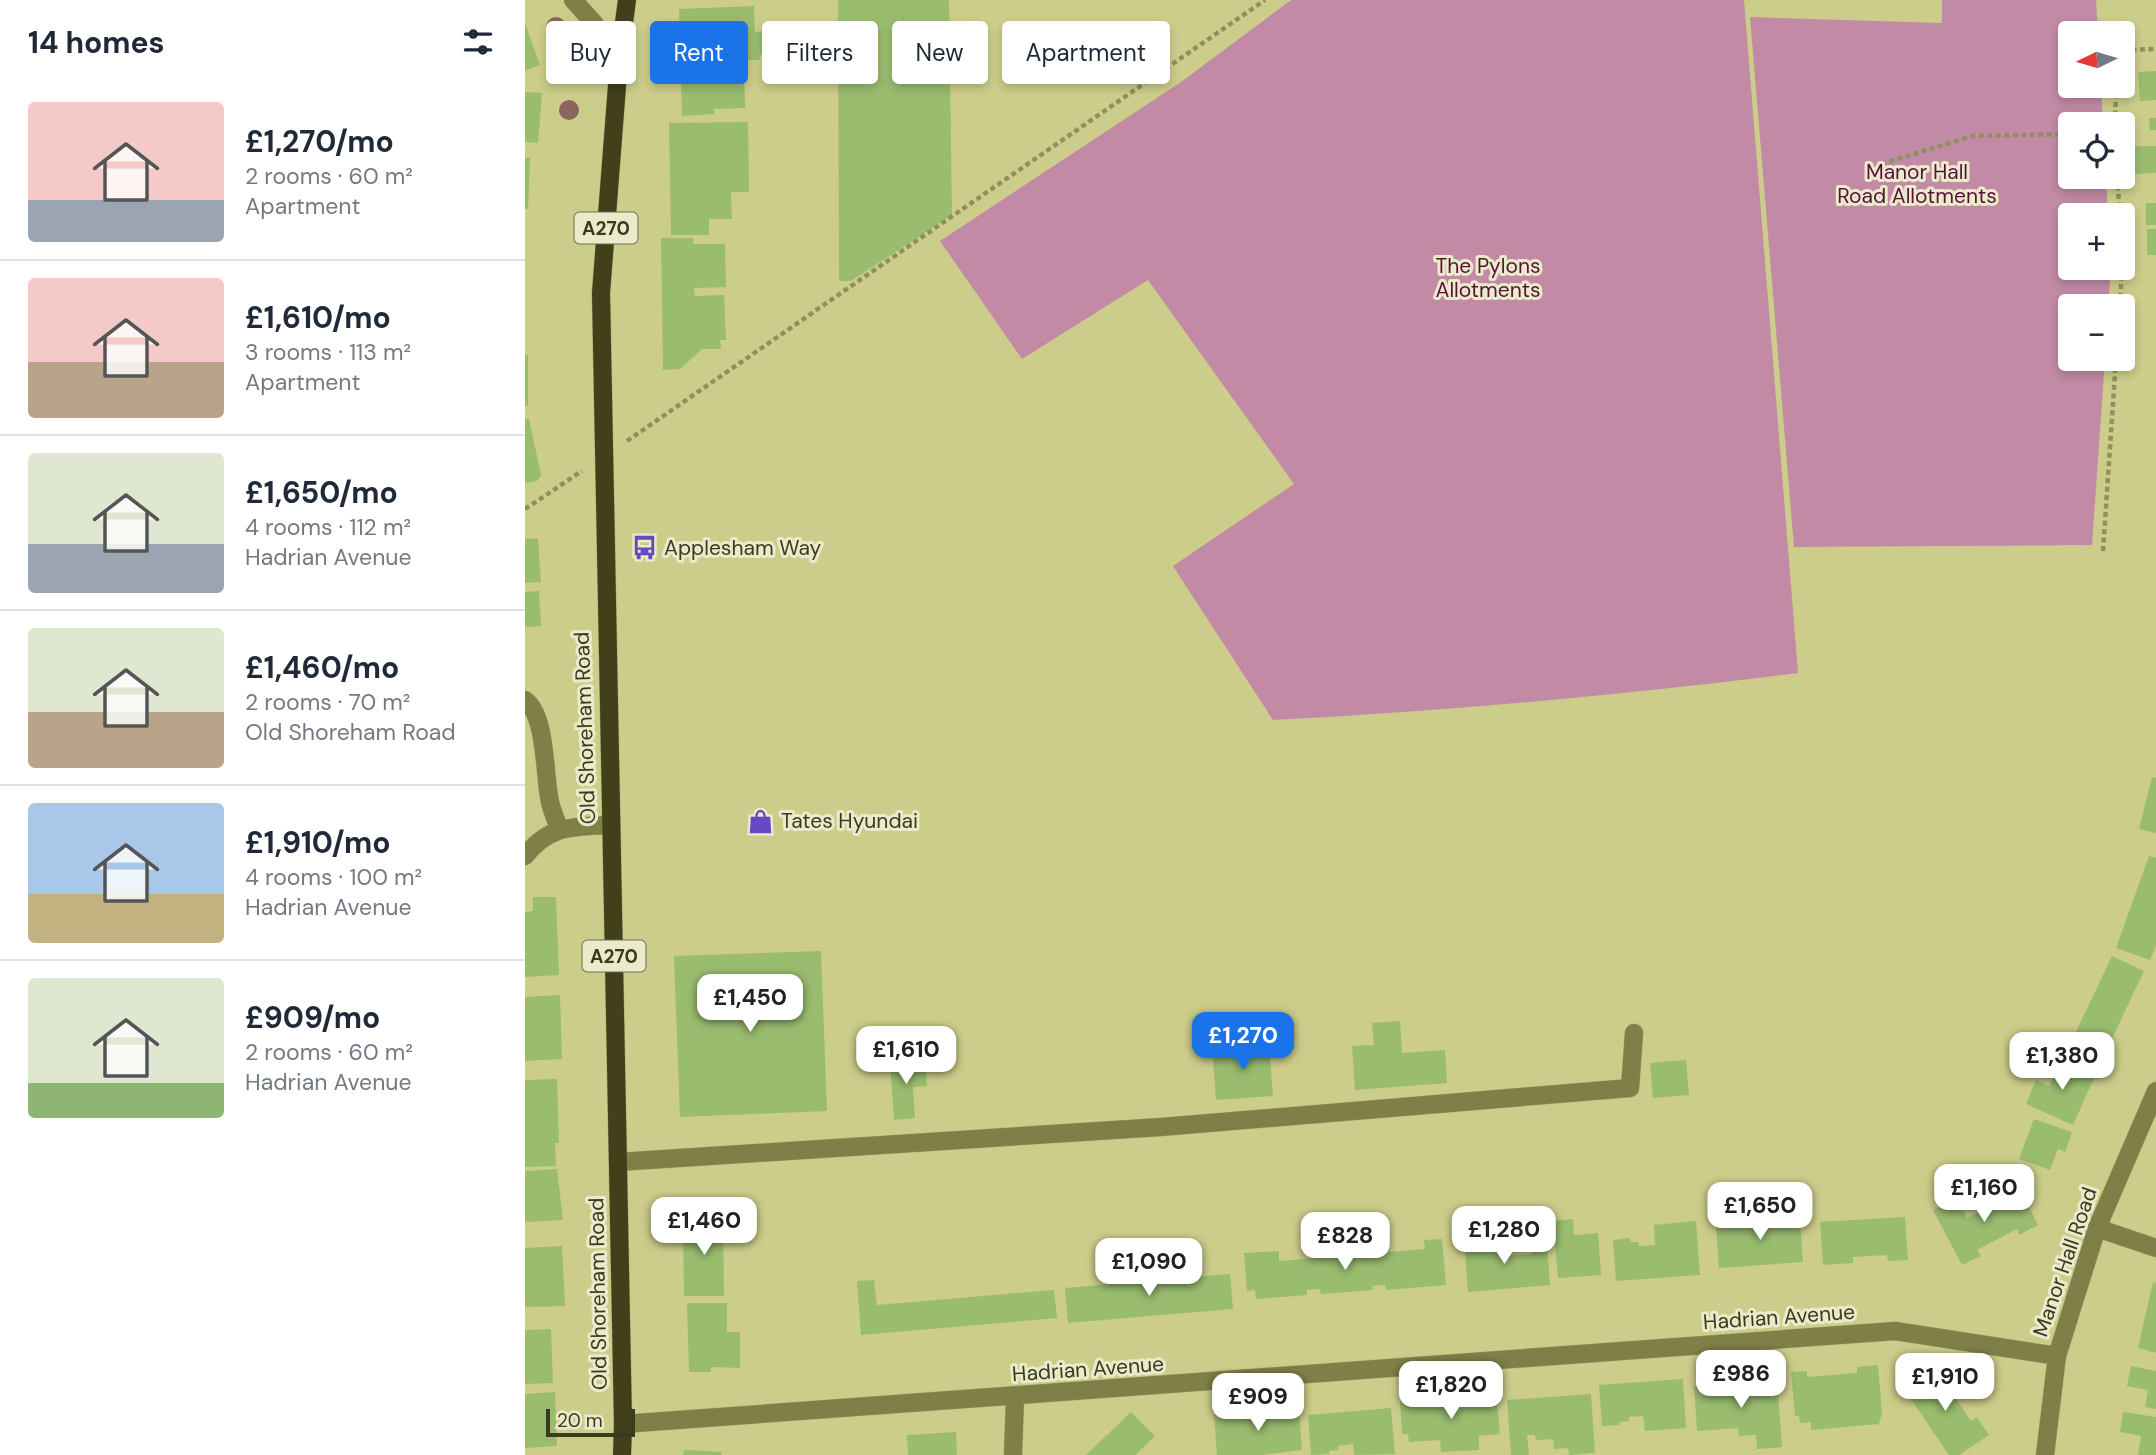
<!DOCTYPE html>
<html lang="en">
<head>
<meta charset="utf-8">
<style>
  body { margin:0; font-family:"DM Sans",sans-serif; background:#f6f6f7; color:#1f2937; height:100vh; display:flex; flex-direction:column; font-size:26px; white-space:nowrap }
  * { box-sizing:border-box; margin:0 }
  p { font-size:23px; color:#747a83 }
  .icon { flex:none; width:38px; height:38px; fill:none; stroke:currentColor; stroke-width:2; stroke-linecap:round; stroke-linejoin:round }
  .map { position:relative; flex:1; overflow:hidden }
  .sheet { display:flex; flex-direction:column; background:#fff; width:525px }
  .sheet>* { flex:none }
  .hud { position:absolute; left:21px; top:21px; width:665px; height:63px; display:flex; gap:14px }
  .needle { width:46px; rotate:265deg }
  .controls { position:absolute; left:1533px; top:21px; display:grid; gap:14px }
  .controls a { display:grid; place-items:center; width:77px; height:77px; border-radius:7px; background:#fff; box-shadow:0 4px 10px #0003; font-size:35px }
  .scale { position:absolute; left:21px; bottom:18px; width:89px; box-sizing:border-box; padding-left:7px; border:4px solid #3a3a1e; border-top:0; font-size:19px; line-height:24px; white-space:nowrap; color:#3a3a1e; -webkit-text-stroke:5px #eaebca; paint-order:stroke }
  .price { position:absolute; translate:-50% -60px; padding:0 16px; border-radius:14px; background:#fff; color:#222; font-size:23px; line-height:46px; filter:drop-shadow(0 2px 4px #0008) }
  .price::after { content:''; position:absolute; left:50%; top:42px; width:21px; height:16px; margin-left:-10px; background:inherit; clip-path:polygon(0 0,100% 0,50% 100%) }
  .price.on { background:#1a73e8; color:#fff }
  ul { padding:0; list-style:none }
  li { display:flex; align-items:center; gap:21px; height:175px; padding:0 28px }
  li+li { border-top:2px solid #e0e1e3 }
  li span { display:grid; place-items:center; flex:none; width:196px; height:140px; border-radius:7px; color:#555 }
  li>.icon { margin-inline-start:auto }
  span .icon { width:84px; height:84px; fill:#fffc; stroke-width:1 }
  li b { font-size:30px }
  h2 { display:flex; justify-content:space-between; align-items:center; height:84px; padding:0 28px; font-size:30px }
  .tag { padding:0 24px; border-radius:7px; background:#fff; box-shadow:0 4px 10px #0003; font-size:24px; line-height:63px }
  .tag.on { background:#1a73e8; color:#fff }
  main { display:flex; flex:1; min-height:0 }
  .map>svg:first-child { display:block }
  .green { fill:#c28aa5 }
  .building { fill:#99bc6f }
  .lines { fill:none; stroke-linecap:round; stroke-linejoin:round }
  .minor-casing { stroke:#a9aa70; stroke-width:19 }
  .major-casing { stroke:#a9aa70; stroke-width:19 }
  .path { stroke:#8f905d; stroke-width:4.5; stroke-dasharray:5 3.5; stroke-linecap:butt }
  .minor { stroke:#7f7f48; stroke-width:18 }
  .major { stroke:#41401a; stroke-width:18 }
  .tree { fill:#8c655f }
  .labels { text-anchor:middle; stroke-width:6; stroke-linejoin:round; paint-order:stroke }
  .shield { fill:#eaebca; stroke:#6f6f52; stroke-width:2 }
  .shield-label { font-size:19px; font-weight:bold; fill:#3a3a1e }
  .park-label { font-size:21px; fill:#58103b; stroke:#eaebca }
  .poi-label { font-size:21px; fill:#3a3a1e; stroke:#eaebca; text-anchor:start }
  .street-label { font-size:21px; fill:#3a3a1e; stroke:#eaebca }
</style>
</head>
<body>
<main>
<section class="sheet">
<h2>14 homes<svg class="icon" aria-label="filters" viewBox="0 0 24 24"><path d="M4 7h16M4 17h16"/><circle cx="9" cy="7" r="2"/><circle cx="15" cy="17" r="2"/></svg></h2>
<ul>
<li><span style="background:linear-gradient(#f6c9c9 70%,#9aa5b1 0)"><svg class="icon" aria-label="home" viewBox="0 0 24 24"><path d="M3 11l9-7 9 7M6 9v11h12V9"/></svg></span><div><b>£1,270/mo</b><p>2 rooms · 60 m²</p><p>Apartment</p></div></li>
<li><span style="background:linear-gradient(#f6c9c9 60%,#b9a48a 0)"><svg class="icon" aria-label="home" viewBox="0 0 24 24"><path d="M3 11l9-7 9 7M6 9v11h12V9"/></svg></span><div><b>£1,610/mo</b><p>3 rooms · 113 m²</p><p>Apartment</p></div></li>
<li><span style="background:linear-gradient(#dfe7d0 65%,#9aa5b1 0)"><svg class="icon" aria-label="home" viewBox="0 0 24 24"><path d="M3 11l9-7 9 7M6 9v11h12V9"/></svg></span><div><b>£1,650/mo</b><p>4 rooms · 112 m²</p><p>Hadrian Avenue</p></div></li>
<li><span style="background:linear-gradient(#dfe7d0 60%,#b9a48a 0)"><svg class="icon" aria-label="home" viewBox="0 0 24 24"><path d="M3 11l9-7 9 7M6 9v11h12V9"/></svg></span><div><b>£1,460/mo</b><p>2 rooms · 70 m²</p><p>Old Shoreham Road</p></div></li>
<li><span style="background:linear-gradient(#a9c7e8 65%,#c2b280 0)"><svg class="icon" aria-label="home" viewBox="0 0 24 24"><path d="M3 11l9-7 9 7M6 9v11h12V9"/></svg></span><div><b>£1,910/mo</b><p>4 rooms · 100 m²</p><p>Hadrian Avenue</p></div></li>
<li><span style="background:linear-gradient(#dfe7d0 75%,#8fb573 0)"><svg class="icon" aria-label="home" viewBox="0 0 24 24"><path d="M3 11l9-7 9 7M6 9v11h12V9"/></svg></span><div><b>£909/mo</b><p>2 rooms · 60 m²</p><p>Hadrian Avenue</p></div></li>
</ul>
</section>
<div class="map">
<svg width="1631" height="1455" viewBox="0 0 1631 1455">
  <rect width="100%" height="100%" fill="#cccd8a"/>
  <path class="green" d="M 766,0 L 1219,0 L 1273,673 C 1098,695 924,711 748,720 L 648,566 L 769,484 L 623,280 L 497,359 L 415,241 L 656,82 Z
    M 1417,0 L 1571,0 L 1573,33 L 1545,33 L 1545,86 L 1576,86 L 1578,124 L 1545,124 L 1545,177 L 1581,177 L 1583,215 L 1545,215 L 1545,268 L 1586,268 L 1583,306 L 1545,306 L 1545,359 L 1580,359 L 1567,545 L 1269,547 L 1225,17 L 1417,23 Z"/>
  <path class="building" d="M 313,0 L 424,0 L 427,215 L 326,281 L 314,281 Z
    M 229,6 L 230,32 L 239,31 L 239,55 L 234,55 L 235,60 L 188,61 L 189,64 L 219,63 L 220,108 L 189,109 L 189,114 L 157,116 L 154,9 Z
    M 0,23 L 15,65 L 0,71 Z
    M 1631,71 L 1631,100 L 1615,101 L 1613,72 Z
    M 0,92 L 17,93 L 13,143 L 0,142 Z
    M 1624,118 L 1631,118 L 1631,130 L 1625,130 Z
    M 223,122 L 224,192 L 206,192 L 207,219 L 184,219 L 184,235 L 146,235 L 144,123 Z
    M 1609,146 L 1631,146 L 1631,173 L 1610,174 Z
    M 0,158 L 5,158 L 3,209 L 0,209 Z
    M 1621,203 L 1631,203 L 1631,225 L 1621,225 Z
    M 1622,229 L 1631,229 L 1631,255 L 1622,255 Z
    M 136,238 L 168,238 L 168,244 L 200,244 L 201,287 L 169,288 L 170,296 L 199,295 L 201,340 L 195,340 L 196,349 L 177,349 L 155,369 L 138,370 Z
    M 0,355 L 3,355 L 3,406 L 0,406 Z
    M 0,419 L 4,419 L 16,475 L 12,481 L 0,483 Z
    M 13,538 L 16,582 L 0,583 L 0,539 Z
    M 14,591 L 16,626 L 0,627 L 0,592 Z
    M 1627,777 L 1631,778 L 1631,833 L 1614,829 Z
    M 1624,856 L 1631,858 L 1631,945 L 1625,960 L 1591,948 Z
    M 8,897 L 31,897 L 34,975 L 0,977 L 0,912 L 8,911 Z
    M 296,951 L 302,1111 L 155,1117 L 149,956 Z
    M 1587,956 L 1619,971 L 1572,1070 L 1540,1055 Z
    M 35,995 L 37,1059 L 0,1061 L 0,997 Z
    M 875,1021 L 877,1053 L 920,1050 L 922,1083 L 830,1090 L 827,1046 L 849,1045 L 847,1023 Z
    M 744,1044 L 748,1096 L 691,1100 L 687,1048 Z
    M 1529,1058 L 1570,1076 L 1548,1125 L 1501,1104 L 1511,1080 L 1524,1086 L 1530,1074 L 1523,1070 Z
    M 400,1059 L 402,1086 L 388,1087 L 390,1118 L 369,1120 L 365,1062 Z
    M 1161,1060 L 1164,1095 L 1128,1098 L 1125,1063 Z
    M 32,1079 L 34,1143 L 30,1143 L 31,1166 L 0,1167 L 0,1080 Z
    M 1509,1119 L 1547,1132 L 1540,1152 L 1533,1149 L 1525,1170 L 1494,1159 Z
    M 32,1169 L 38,1220 L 0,1222 L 0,1171 Z
    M 1495,1190 L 1513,1225 L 1494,1235 L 1492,1229 L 1452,1250 L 1456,1256 L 1437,1265 L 1408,1210 L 1432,1198 L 1442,1218 Z
    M 1260,1213 L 1261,1220 L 1275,1219 L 1278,1262 L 1194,1268 L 1191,1226 L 1233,1218 L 1233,1215 Z
    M 1380,1217 L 1383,1260 L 1363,1261 L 1362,1255 L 1328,1257 L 1328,1263 L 1298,1265 L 1295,1222 Z
    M 158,1218 L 198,1218 L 199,1296 L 159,1296 Z
    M 1048,1219 L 1049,1235 L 1073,1233 L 1076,1275 L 1033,1278 L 1028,1221 Z
    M 1171,1221 L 1175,1275 L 1091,1281 L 1088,1240 L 1105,1238 L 1106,1242 L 1114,1242 L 1114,1246 L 1130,1245 L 1129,1225 Z
    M 980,1236 L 981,1256 L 1007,1254 L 1006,1245 L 1022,1244 L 1025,1285 L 943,1292 L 939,1239 Z
    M 917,1239 L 921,1285 L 861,1290 L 860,1285 L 847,1286 L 848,1290 L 796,1294 L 795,1289 L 782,1290 L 782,1295 L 731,1299 L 730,1290 L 722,1291 L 719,1253 L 754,1251 L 754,1261 L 900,1249 L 899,1240 Z
    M 37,1246 L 40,1306 L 0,1307 L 0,1248 Z
    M 705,1274 L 708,1309 L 543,1323 L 540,1288 Z
    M 349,1280 L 352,1305 L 529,1290 L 532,1318 L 336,1335 L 332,1281 Z
    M 1628,1282 L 1631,1283 L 1631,1353 L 1613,1348 Z
    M 162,1303 L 202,1303 L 202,1332 L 215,1332 L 215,1368 L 186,1367 L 186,1372 L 164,1372 Z
    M 26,1329 L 28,1383 L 0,1384 L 0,1330 Z
    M 1416,1364 L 1427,1380 L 1421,1384 L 1446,1421 L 1452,1417 L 1464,1435 L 1434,1455 L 1424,1455 L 1379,1389 Z
    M 1353,1365 L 1357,1413 L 1354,1424 L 1286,1430 L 1286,1422 L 1275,1423 L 1274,1416 L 1270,1416 L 1266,1372 L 1282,1371 L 1282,1377 L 1332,1373 L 1332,1367 Z
    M 1606,1366 L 1631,1371 L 1631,1409 L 1620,1407 L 1623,1390 L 1602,1386 Z
    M 1158,1379 L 1161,1428 L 1120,1431 L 1118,1416 L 1104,1417 L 1104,1421 L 1094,1422 L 1095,1425 L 1077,1426 L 1074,1385 Z
    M 1252,1379 L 1257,1447 L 1232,1449 L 1231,1435 L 1214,1436 L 1213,1428 L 1172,1431 L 1169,1386 Z
    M 30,1392 L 32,1446 L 0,1448 L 0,1394 Z
    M 971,1393 L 975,1434 L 954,1436 L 954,1450 L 916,1452 L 915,1440 L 884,1442 L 883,1434 L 877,1434 L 875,1401 Z
    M 1066,1394 L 1070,1453 L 1044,1455 L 1043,1448 L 1029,1449 L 1028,1439 L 1011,1440 L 1010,1435 L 1002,1435 L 1004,1455 L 986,1455 L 982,1400 Z
    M 774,1408 L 777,1450 L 736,1455 L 692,1455 L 689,1415 Z
    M 866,1408 L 870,1454 L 829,1455 L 828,1444 L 812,1446 L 813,1450 L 804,1451 L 804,1454 L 786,1455 L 783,1415 Z
    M 606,1412 L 630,1436 L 610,1455 L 561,1455 Z
    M 1598,1412 L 1631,1417 L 1631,1455 L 1613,1455 L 1616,1436 L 1595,1432 Z
    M 431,1432 L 432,1455 L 383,1455 L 382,1435 Z
    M 159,1450 L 197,1452 L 196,1455 L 158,1455 Z"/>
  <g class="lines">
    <defs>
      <path id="minor" d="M 48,0 L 69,23 L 94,60
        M 0,700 C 22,716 19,776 25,802 C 27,811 31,820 34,828
        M 0,856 C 25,824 49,827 86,825
        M 93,1162 L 636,1127 L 1105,1088 L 1109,1033
        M 1572,1228 L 1631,1248
        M 98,1424 L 1370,1331 L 1532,1356
        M 488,1455 L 490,1398
        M 1520,1455 L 1532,1356 L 1572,1228 L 1631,1091"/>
      <path id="major" d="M 97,1455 L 98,1424 L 76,293 L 94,60 L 102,0"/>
    </defs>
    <use href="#minor" class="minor-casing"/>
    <use href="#major" class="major-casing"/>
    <path class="path" d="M 1598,50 L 1631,49
      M 1590,124 L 1591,86
      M 1356,164 L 1447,136 L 1545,134
      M 1592,177 L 1595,215
      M 1598,256 L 1598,258
      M 1595,306 L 1597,268
      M 102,441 L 740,0
      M 0,509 L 57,471
      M 1578,551 L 1591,359"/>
    <use href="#minor" class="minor"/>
    <use href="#major" class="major"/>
  </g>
  <g class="tree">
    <circle cx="31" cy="27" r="10"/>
    <circle cx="60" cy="62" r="10"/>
    <circle cx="44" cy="110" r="10"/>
  </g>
  <defs>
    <symbol id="bus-bare" viewBox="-9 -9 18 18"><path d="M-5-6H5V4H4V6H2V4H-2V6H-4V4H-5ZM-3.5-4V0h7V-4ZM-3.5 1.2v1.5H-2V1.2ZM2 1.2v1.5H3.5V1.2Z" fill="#664ac3" stroke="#eaebca" stroke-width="2.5" paint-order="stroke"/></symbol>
    <symbol id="shop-bare" viewBox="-9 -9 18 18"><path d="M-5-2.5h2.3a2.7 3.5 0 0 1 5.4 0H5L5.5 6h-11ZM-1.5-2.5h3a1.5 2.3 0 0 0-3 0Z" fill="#664ac3" stroke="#eaebca" stroke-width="2.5" paint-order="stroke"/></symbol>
  </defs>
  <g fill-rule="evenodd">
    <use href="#bus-bare" x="102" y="530" width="35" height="35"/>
    <use href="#shop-bare" x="218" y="804" width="35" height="35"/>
  </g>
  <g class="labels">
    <g class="shield">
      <rect x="49.5" y="212.5" width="63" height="31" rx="5"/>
      <rect x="57.5" y="940.5" width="63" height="31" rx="5"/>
    </g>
    <g class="shield-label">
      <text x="81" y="235">A270</text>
      <text x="89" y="963">A270</text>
    </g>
    <g class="park-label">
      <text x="1392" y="179">Manor Hall<tspan x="1392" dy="24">Road Allotments</tspan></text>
      <text x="963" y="273">The Pylons<tspan x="963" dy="24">Allotments</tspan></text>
    </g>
    <g class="poi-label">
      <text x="139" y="555">Applesham Way</text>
      <text x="256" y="828">Tates Hyundai</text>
    </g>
    <g class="street-label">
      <text transform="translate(60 728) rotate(-92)" y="7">Old Shoreham Road</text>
      <text transform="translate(1540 1262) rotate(-71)" y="7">Manor Hall Road</text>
      <text transform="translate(73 1294) rotate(-91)" y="7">Old Shoreham Road</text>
      <text transform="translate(1254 1317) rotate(-4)" y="7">Hadrian Avenue</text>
      <text transform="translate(563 1369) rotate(-4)" y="7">Hadrian Avenue</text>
    </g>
  </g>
</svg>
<div class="controls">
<a><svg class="needle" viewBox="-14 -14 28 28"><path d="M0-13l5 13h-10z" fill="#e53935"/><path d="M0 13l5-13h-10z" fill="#747a83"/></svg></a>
<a><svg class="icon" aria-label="locate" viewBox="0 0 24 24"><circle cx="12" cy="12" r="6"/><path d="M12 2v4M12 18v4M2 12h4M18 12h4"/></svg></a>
<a>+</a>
<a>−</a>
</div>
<div class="scale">20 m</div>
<b class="price" style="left:225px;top:1034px">£1,450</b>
<b class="price on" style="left:718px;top:1072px">£1,270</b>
<b class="price" style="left:381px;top:1086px">£1,610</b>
<b class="price" style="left:1537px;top:1092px">£1,380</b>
<b class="price" style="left:1459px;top:1224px">£1,160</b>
<b class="price" style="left:1235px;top:1242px">£1,650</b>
<b class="price" style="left:179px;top:1257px">£1,460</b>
<b class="price" style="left:979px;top:1266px">£1,280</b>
<b class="price" style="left:820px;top:1272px">£828</b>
<b class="price" style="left:624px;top:1298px">£1,090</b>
<b class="price" style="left:1216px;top:1410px">£986</b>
<b class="price" style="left:1420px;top:1413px">£1,910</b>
<b class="price" style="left:926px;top:1421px">£1,820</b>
<b class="price" style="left:733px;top:1433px">£909</b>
<div class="hud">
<a class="tag">Buy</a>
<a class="tag on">Rent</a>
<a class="tag">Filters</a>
<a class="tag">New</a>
<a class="tag">Apartment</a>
</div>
</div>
</main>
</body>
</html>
